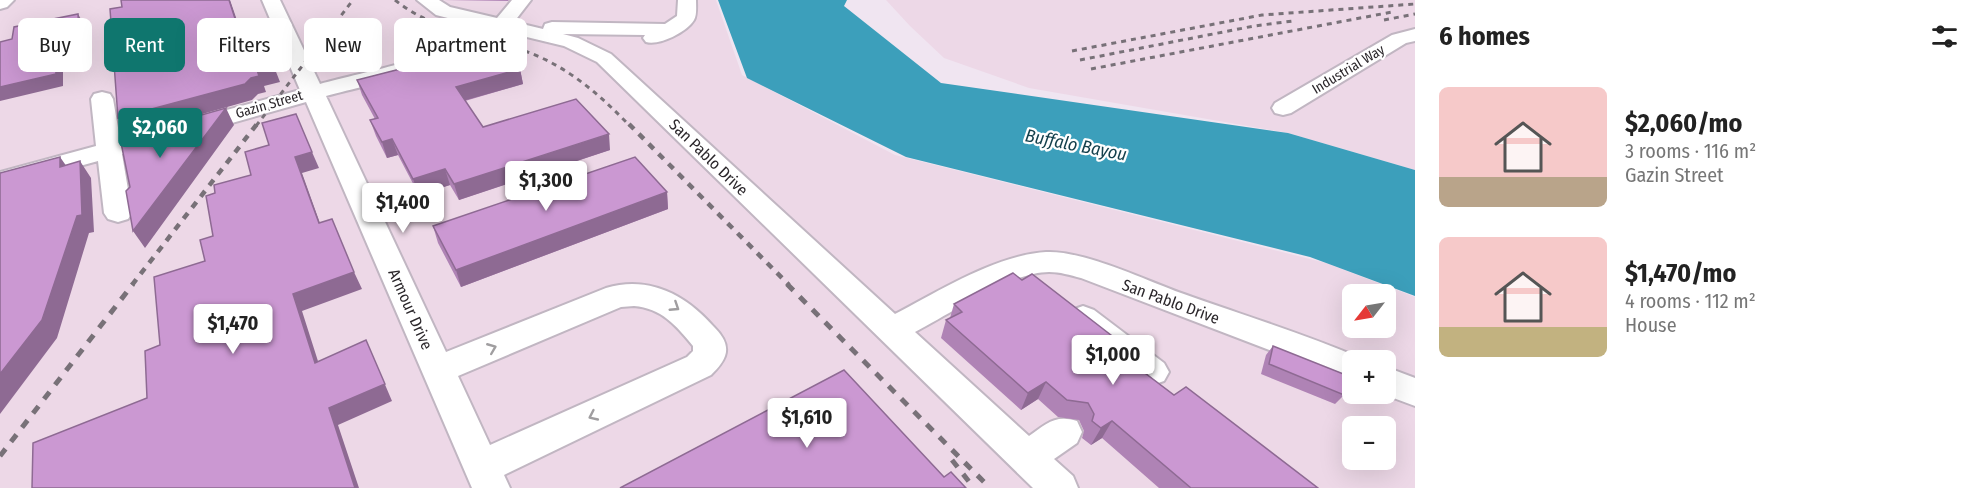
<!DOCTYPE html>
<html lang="en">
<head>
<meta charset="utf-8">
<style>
  body { margin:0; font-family:"Fira Sans Condensed",sans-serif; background:#f6f6f6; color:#222; height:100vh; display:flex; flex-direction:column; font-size:22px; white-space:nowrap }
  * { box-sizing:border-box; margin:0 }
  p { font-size:20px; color:#767676 }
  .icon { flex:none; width:33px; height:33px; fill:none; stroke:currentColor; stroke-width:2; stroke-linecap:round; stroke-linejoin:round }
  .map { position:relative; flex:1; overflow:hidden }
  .drawer { display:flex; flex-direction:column; background:#fff; width:570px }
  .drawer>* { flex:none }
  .guide { position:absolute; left:18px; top:18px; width:570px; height:54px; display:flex; gap:12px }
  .needle { width:39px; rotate:239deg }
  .tools { position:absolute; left:1342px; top:284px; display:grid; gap:12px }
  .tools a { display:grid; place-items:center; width:54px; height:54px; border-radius:9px; background:#fff; box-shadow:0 6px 24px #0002; font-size:30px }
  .price { position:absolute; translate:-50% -51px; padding:0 14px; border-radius:6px; background:#fff; color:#222; font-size:20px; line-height:39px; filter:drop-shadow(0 2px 3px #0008) }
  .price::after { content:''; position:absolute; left:50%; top:36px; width:18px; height:14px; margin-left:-9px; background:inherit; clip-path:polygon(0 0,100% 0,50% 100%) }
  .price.selected { background:#0f766e; color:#fff }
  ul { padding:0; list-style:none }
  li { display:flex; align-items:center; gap:18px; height:150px; padding:0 24px }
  li span { display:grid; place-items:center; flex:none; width:168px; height:120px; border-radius:9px; color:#555 }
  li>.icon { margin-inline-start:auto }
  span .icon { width:72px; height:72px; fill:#fffc; stroke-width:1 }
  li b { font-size:26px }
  h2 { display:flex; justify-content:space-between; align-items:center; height:72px; padding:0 24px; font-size:26px }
  .tag { padding:0 21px; border-radius:9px; background:#fff; box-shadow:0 6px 24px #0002; font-size:21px; line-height:54px }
  .tag.selected { background:#0f766e; color:#fff }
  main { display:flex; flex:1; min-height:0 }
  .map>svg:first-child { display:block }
  .industrial { fill:#edd8e7; fill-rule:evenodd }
  .water { fill:#3c9fbb }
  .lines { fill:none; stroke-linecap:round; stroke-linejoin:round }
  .minor-casing { stroke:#c1b6c2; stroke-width:4 }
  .minor { fill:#fff; fill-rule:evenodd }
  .rail-far2 { stroke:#787178; stroke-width:3; stroke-dasharray:5 5; stroke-linecap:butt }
  .rail-far1 { stroke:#787178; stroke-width:4.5; stroke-dasharray:7 7; stroke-linecap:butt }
  .rail { stroke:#787178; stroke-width:5; stroke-dasharray:9 9; stroke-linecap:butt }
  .wall { fill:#af83b5 }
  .shaded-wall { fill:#8e6a93 }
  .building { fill:#cb98d2; stroke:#8e6a93; stroke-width:1.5 }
  .oneway { stroke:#a09ea0 }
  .labels { text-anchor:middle; stroke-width:4.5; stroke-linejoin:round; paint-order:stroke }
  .far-street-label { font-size:14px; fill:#2b272b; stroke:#fff }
  .street-label { font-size:16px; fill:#2b272b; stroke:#fff }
  .water-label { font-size:18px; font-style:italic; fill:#15414d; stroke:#fff }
</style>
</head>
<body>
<main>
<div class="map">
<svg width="1415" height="488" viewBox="0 0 1415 488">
  <rect width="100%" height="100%" fill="#f0e5f1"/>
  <path class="industrial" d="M 0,0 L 716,0 L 742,75 L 895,155 L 1326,263 L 1415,297 L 1415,488 L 0,488 ZM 1353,294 L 1386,294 L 1386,327 L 1353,327 ZM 1353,360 L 1386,360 L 1386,393 L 1353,393 ZM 1353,426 L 1386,426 L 1386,459 L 1353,459 Z
    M 886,0 L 1415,0 L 1415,170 L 1288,133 L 1029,88 L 944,58 L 910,26 Z"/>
  <path class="water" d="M 718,0 L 847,0 L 844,6 L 941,83 L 1288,133 L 1415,170 L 1415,296 L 1310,257 L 906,157 L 747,78 Z"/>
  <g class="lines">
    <defs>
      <path id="minor" d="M 0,0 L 14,0 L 7,7 L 0,9 Z
        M 262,0 L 280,0 L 320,84 C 363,72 455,55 487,28 L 436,15 L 417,0 L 439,0 L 450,7 L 497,18 L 512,0 L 531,0 L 514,22 L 543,29 L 545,24 L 552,22 L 665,24 L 677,16 L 678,0 L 696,0 C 696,6 697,15 694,20 C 687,32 659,46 646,42 L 643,38 L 645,35 L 563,34 L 578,38 L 611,54 L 895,314 C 939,291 996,255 1046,252 C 1083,250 1145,280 1181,293 C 1242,315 1306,334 1365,360 L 1353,360 L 1353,382 L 1081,278 C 1070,275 1060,272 1049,272 C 1011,272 950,314 915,332 L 1029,436 C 1046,424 1055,414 1077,421 L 1082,432 L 1077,443 L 1054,459 L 1073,476 L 1078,488 L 1033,488 L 597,62 L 564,46 L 506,32 C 469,65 375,83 326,96 L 446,352 L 606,288 C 649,275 686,295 714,327 C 722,335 729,345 725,356 C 722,364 716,370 711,375 L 504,475 L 510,488 L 472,488 L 306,102 L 122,154 L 132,213 L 128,219 L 118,222 L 108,219 L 104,213 L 98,161 L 0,188 L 0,172 L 96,146 L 91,99 L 94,94 L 102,92 L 110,94 L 113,99 L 120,139 L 300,90 ZM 634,306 C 661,308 676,325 693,346 L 693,351 L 687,357 L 490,445 L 458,376 L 621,307 Z
        M 1415,29 L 1415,41 L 1406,43 L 1291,113 L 1283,115 L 1275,113 L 1272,108 L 1275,103 L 1392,35 Z
        M 1083,306 L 1094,310 L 1164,363 L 1169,372 L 1164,381 L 1152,385 L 1140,381 L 1072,326 L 1067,318 L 1072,310 Z
        M 1386,367 L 1415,378 L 1415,406 L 1380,393 L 1386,393 Z"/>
    </defs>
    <use href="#minor" class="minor-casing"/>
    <use href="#minor" class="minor"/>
    <path class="rail-far2" d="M 395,0 C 432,30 478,35 522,50 C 566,65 598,93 630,126
      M 1384,20 L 1415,14
      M 1072,51 L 1262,15 L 1415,4
      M 1080,60 L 1254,26 L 1293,21
      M 1091,69 L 1392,12
      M 256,126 L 353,0"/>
    <path class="rail-far1" d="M 629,124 L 789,285
      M 132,285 L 257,124"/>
    <path class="rail" d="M 787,284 L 990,488
      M 0,456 L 133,284
      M 952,460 L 974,488"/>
  </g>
  <path class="wall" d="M 444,0 L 509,0 L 508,1 Z
    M 452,51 L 520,69 L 523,84 L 465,101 L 483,127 L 610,150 L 459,200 L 450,185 L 419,195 L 398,155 L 387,158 L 376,136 L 370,120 L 375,119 L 362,95 L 357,80 L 453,55 Z
    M 667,192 L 668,209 L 461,287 L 438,243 L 433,226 Z
    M 1022,280 L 1116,339 L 1112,347 L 1174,395 L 1318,488 L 1159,488 L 1102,438 L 1091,445 L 1082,438 L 1084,431 L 1079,420 L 1058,417 L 1038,399 L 1021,410 L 941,338 L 946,320 L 950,318 L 954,304 Z
    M 1273,346 L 1344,395 L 1335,404 L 1261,374 L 1266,355 Z"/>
  <path class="shaded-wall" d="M 229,0 L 230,0 L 251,61 L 244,46 Z
    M 78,14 L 85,26 L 87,63 L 63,68 L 63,86 L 0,101 L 0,87 Z
    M 264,41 L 280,82 L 264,86 L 266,92 L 258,94 L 252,100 L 128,135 L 118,118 L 257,70 Z
    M 520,69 L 523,84 L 459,102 L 456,87 Z
    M 226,108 L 234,125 L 145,248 L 133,231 Z
    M 609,134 L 610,150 L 459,200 L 454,184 Z
    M 392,139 L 398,155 L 387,158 L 382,142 Z
    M 312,152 L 319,168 L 302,173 L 326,240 L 319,223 L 295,157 Z
    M 60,157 L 72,174 L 60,167 Z
    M 80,161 L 91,178 L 94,232 L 89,233 L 57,338 L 0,414 L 0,374 Z
    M 445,169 L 450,185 L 419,195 L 413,179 Z
    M 667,192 L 668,209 L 461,287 L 456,270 Z
    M 354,272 L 362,289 L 302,311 L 324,380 L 315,363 L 293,294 Z
    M 1116,339 L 1107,357 L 1108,345 Z
    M 366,340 L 392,401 L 338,425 L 359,488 L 355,488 L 329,408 Z
    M 1046,382 L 1038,399 L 1021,410 L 1028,393 Z
    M 1112,421 L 1102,438 L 1091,445 L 1101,428 Z"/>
  <path class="building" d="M 121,0 L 229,0 L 244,46 L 264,41 L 274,66 L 257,70 L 259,76 L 251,78 L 245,84 L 118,118 L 110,9 L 122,7 Z
    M 78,14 L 80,51 L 55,56 L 56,74 L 0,87 L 0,42 L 12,39 L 14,27 Z
    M 496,40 L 520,69 L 456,87 L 483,127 L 576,99 L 609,134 L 454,184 L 445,169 L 413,179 L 392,139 L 382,142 L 370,120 L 378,118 L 357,80 L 455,55 L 452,51 Z
    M 226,108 L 133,231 L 126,191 L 130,187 L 120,138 Z
    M 296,114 L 312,152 L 295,157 L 312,204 L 319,223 L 332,219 L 354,272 L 293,294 L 315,363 L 366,340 L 385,384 L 329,408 L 355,488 L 32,488 L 33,443 L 147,398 L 145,351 L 160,345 L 154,277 L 205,261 L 200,240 L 213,236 L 206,196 L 215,193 L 214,185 L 251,175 L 245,152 L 269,145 L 262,123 Z
    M 60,157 L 60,167 L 80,161 L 82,215 L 77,216 L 42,320 L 0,374 L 0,173 Z
    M 635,157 L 667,192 L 456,270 L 433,226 Z
    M 1013,273 L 1022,280 L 1032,274 L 1116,339 L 1108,345 L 1174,395 L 1186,387 L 1318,488 L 1191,488 L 1112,421 L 1101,428 L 1092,421 L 1094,414 L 1088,403 L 1067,400 L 1046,382 L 1028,393 L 946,320 L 962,312 L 954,304 Z
    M 1273,346 L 1346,375 L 1344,395 L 1269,364 Z
    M 844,370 L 944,477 L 951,472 L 966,488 L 620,488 Z"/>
  <defs><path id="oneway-chevron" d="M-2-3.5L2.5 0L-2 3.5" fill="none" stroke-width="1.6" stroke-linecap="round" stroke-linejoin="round" transform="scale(1.5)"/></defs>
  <g class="oneway">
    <use href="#oneway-chevron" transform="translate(675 307) rotate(33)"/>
    <use href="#oneway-chevron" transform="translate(492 348) rotate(-22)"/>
    <use href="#oneway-chevron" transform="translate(593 416) rotate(155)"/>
  </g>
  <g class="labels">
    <g class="far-street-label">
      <text transform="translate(1348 69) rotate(-31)" y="5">Industrial Way</text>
      <text transform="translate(269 104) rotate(-16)" y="5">Gazin Street</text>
    </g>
    <g class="street-label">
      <text transform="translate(709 157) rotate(44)" y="6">San Pablo Drive</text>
      <text transform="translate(1171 301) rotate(20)" y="6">San Pablo Drive</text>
      <text transform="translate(411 309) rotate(66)" y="6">Armour Drive</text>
    </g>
    <g class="water-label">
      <text transform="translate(1076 145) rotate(11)" y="6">Buffalo Bayou</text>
    </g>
  </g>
</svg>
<div class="tools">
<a><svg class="needle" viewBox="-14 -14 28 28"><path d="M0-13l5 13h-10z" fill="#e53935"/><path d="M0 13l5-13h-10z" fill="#767676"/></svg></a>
<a>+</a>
<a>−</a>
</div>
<b class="price selected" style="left:160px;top:159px">$2,060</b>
<b class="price" style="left:546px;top:212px">$1,300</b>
<b class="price" style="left:403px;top:234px">$1,400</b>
<b class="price" style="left:233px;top:355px">$1,470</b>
<b class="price" style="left:1113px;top:386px">$1,000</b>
<b class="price" style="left:807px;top:449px">$1,610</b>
<div class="guide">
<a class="tag">Buy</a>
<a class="tag selected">Rent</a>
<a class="tag">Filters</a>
<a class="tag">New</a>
<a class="tag">Apartment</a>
</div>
</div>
<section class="drawer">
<h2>6 homes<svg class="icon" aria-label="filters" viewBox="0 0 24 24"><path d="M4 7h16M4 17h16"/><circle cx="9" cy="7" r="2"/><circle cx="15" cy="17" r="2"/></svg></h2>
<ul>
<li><span style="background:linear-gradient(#f6c9c9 75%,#b9a48a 0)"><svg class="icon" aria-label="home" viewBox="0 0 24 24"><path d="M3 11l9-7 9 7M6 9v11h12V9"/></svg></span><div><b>$2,060/mo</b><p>3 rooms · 116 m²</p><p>Gazin Street</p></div></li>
<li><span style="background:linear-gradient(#f6c9c9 75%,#c2b280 0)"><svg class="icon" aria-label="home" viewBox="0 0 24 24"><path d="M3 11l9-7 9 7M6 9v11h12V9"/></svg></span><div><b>$1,470/mo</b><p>4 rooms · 112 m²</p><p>House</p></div></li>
</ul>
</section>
</main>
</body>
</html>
